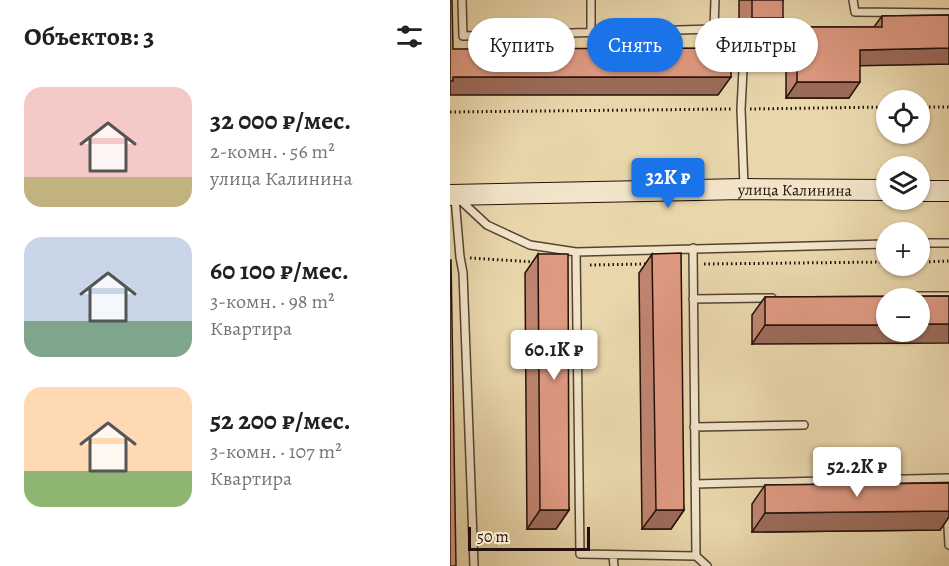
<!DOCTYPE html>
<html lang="ru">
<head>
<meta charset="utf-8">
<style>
  body { margin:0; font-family:Alegreya,serif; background:#f2f2f2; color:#202124; height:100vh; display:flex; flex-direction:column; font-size:22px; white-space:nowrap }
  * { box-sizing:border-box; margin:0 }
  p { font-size:20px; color:#757577 }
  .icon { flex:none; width:33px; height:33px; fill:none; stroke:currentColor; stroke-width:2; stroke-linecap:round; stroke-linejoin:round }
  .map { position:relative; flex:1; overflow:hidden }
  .drawer { display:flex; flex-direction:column; background:#fff; width:450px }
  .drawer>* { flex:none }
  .banner { position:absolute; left:18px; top:18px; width:390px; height:54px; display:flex; gap:12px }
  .fabs { position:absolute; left:426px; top:90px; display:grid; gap:12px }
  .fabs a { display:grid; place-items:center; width:54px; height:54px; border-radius:50%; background:#fff; box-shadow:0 2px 4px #0004; font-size:30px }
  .scale { position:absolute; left:18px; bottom:15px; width:122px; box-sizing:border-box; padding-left:6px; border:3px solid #24110b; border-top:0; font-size:16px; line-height:21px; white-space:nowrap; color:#24110b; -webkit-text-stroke:4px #f1e4c8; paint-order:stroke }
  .price { position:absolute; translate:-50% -51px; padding:0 14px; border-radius:6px; background:#fff; color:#222; font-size:20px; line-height:39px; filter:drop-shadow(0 2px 3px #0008) }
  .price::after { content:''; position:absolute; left:50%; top:36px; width:18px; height:14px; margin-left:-9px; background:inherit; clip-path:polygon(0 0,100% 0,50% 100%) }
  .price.selected { background:#1a73e8; color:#fff }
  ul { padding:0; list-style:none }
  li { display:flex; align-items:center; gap:18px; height:150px; padding:0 24px }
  li span { display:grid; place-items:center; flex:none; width:168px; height:120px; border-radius:18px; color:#555 }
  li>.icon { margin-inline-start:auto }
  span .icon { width:72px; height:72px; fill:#fffc; stroke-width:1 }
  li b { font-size:26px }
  h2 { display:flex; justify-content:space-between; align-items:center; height:72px; padding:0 24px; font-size:26px }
  .tag { padding:0 21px; border-radius:27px; background:#fff; box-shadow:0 2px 4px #0004; font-size:21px; line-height:54px }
  .tag.selected { background:#1a73e8; color:#fff }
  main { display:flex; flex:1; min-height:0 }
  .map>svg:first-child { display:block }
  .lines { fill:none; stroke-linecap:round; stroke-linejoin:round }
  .lane-casing { stroke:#554233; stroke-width:10 }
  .secondary-casing { stroke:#24110b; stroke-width:22 }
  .path { stroke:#24110b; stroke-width:3; stroke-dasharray:1.5 3; stroke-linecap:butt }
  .lane { stroke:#f1e4c8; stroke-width:7 }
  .secondary { stroke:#f1e4c8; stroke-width:20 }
  .wall { fill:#bf846f; stroke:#24110b; stroke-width:1.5 }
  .shaded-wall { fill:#9b6b5a; stroke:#24110b; stroke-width:1.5 }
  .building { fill:#de9981; stroke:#24110b; stroke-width:1.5 }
  .labels { text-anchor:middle; stroke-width:4.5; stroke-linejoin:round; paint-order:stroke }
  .street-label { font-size:16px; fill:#24110b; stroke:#f1e4c8 }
</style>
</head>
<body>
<main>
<section class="drawer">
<h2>Объектов: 3<svg class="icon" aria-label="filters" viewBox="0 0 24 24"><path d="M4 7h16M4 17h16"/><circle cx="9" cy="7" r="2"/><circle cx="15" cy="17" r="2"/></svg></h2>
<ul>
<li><span style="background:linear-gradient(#f6c9c9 75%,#c2b280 0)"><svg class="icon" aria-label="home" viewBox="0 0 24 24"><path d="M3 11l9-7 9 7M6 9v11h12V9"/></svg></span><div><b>32 000 ₽/мес.</b><p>2-комн. · 56 m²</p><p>улица Калинина</p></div></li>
<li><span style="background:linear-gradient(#c9d6e8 70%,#7fa58c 0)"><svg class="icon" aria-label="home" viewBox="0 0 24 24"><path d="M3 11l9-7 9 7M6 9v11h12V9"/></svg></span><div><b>60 100 ₽/мес.</b><p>3-комн. · 98 m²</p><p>Квартира</p></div></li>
<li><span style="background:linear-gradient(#ffd9b3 70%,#8fb573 0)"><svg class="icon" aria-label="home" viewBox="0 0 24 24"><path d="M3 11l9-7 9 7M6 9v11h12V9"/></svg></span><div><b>52 200 ₽/мес.</b><p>3-комн. · 107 m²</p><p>Квартира</p></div></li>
</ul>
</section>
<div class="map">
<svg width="499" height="566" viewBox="0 0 499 566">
  <rect width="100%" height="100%" fill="#e9d6ab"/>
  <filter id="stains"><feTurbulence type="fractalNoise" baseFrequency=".00333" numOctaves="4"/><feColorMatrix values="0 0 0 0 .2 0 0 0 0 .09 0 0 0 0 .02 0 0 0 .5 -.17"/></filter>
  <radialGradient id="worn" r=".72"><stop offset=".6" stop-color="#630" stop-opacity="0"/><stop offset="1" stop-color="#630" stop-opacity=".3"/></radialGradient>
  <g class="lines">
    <defs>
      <path id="lane" d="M 12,0 L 13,36 L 264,29 L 293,70 L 291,109 L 294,186
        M 141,0 L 141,33
        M 403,0 L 405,12 L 499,13
        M 264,29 L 265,0
        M 5,198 L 10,257 L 13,273 L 24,566
        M 9,199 L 37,225 L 80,245 L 126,252 L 436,244
        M 470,243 L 499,243
        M 243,248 L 246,556
        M 126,252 L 130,554 L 246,556 L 257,566
        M 447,296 L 499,296
        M 243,299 L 322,298
        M 244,427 L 354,425
        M 245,484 L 499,478
        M 497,510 L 499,545
        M 163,555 L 164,566"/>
      <g id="secondary">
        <path d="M 470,191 L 499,191"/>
        <path id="s1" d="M 0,195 L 294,189 L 436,190"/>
      </g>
    </defs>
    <use href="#lane" class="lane-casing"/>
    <use href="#secondary" class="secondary-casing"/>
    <path class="path" d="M 470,107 L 499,107
      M 300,109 L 436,107
      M 0,112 L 282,109
      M 20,258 L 85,262
      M 470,262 L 499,261
      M 254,264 L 436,262
      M 140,265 L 196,264"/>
    <use href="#lane" class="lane"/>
    <use href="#secondary" class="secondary"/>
  </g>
  <path class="wall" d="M 289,0 L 333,0 L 320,36 L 289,37 Z
    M 499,15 L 499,64 L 410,65 L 399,98 L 336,98 L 336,43 L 347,27 L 424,27 L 432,16 Z
    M 88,254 L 119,510 L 106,529 L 77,529 L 75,273 Z
    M 202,254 L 234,510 L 221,529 L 192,529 L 189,273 Z
    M 499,296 L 302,344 L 302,315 L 315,297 Z
    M 499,483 L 499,517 L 490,530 L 302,532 L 302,504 L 315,485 Z"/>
  <path class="shaded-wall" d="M 302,18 L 333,18 L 320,36 L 289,37 Z
    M 499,48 L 499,64 L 399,66 L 410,50 Z
    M 3,77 L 281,77 L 268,95 L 0,95 L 0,81 Z
    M 347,82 L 410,82 L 399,98 L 336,98 Z
    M 470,324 L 499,324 L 499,343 L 302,344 L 315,325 L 436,325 L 436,332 L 470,332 Z
    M 90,510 L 119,510 L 106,529 L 77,529 Z
    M 206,510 L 234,510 L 221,529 L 192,529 Z
    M 499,511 L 499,517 L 490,530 L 302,532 L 315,513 Z"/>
  <path class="building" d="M 0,0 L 2,0 L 3,49 L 281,48 L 281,77 L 3,77 L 3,81 L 0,81 Z
    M 302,0 L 333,0 L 333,18 L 302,18 Z
    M 499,15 L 499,48 L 410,50 L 410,82 L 347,82 L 347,27 L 432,27 L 432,16 Z
    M 231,253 L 234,510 L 206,510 L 202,254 Z
    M 88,254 L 118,254 L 119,510 L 90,510 Z
    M 0,260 L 1,260 L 6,566 L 0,566 Z
    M 499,296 L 499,324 L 470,324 L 470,298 L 436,298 L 436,325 L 315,325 L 315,297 Z
    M 499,483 L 499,511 L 315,513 L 315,485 Z"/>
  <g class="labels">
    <g class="street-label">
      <text dy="6" stroke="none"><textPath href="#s1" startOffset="345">улица Калинина</textPath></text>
    </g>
  </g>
  <rect width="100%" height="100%" filter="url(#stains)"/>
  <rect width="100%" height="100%" fill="url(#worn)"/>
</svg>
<div class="fabs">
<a><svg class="icon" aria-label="locate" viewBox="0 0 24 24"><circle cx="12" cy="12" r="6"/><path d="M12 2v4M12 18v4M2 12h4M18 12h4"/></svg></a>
<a><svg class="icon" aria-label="layers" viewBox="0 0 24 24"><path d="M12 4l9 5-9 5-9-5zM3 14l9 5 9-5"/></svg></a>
<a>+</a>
<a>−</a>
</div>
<div class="scale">50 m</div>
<b class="price selected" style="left:218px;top:209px">32K ₽</b>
<b class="price" style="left:104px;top:381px">60.1K ₽</b>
<b class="price" style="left:407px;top:498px">52.2K ₽</b>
<div class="banner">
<a class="tag">Купить</a>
<a class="tag selected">Снять</a>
<a class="tag">Фильтры</a>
</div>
</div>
</main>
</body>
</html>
